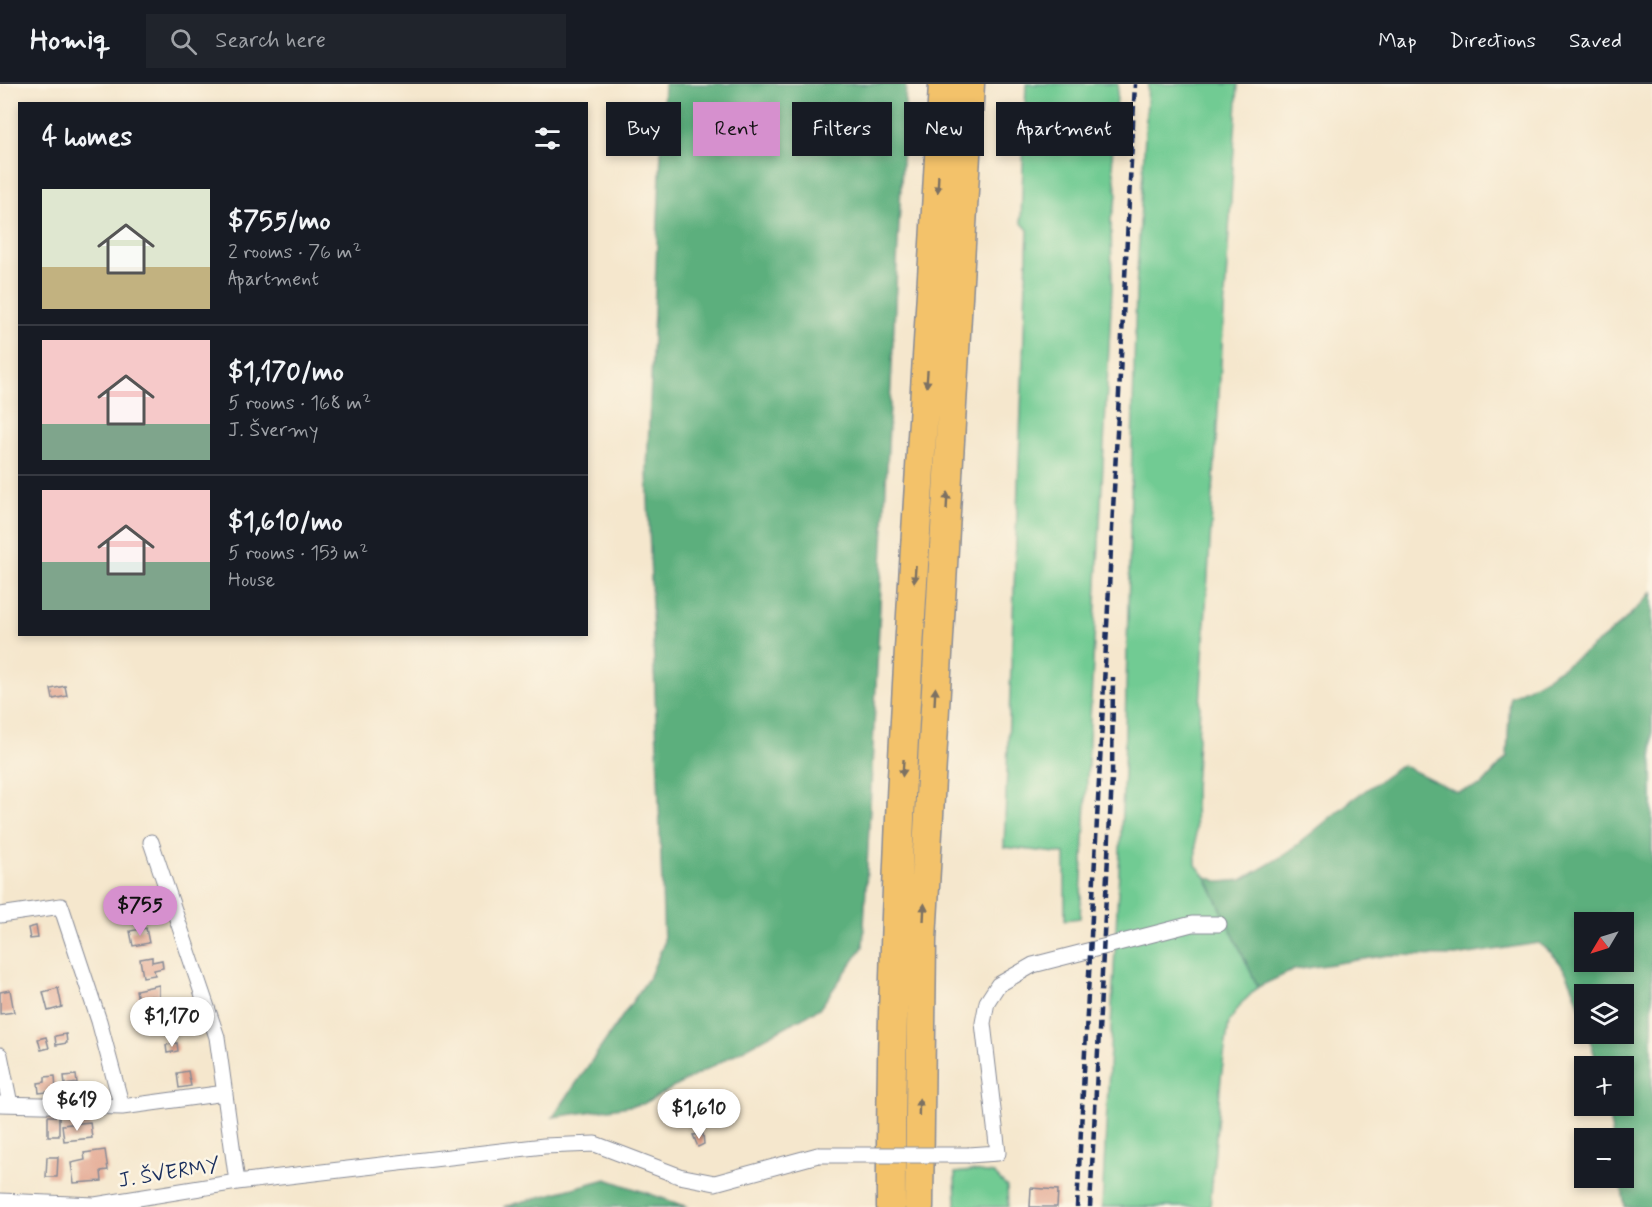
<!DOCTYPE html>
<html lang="en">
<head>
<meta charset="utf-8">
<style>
  body { margin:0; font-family:Mynerve,sans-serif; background:#20242c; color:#f1f3f6; height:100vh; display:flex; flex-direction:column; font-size:22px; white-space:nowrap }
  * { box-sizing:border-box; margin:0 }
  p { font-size:20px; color:#9ea1a6 }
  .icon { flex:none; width:33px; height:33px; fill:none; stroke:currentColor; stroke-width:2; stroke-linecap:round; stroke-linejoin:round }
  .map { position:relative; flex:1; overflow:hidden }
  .drawer { position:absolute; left:18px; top:18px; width:570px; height:534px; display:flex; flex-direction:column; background:#171b24; border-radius:0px; box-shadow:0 3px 9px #0003 }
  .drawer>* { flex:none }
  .guide { position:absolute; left:606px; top:18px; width:570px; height:54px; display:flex; gap:12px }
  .needle { width:39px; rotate:232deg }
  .controls { position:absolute; left:1574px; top:828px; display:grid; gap:12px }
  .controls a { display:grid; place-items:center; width:60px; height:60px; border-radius:0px; background:#171b24; box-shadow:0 3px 9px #0003; font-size:30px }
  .price { position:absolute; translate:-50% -51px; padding:0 14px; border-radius:21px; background:#fff; color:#222; font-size:20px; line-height:39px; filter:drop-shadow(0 2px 3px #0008) }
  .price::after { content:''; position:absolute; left:50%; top:36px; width:18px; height:14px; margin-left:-9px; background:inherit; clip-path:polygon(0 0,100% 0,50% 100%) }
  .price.on { background:#d690ce; color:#111 }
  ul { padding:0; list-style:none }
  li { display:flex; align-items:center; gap:18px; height:150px; padding:0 24px }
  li+li { border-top:2px solid #363941 }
  li span { display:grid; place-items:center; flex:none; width:168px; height:120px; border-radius:0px; color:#555 }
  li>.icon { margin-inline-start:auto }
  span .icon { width:72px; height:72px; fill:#fffc; stroke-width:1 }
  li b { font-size:26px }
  h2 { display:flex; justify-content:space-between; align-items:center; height:72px; padding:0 24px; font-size:26px }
  .pill { padding:0 21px; border-radius:0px; background:#171b24; box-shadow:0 3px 9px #0003; font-size:21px; line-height:54px }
  .pill.on { background:#d690ce; color:#111 }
  header { display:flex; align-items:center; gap:36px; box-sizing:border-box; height:84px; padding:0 30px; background:#171b24; border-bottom:2px solid #363941 }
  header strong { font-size:28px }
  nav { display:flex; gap:33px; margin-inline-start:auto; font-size:21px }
  .search { width:420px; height:54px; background:#20242c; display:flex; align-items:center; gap:15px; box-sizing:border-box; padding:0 21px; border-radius:0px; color:#9ea1a6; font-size:22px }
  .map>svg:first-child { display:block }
  .green { fill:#71cb93; stroke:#467d78; stroke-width:1.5 }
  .forest { fill:#5caf7d; stroke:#3c6f6e; stroke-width:1.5; fill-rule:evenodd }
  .building { fill:#e2a48e }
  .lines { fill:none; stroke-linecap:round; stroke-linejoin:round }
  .street-casing { stroke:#888b96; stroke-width:17 }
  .highway-casing { stroke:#888b96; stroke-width:31 }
  .street { stroke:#fff; stroke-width:15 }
  .highway { stroke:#f3c26a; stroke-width:28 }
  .rail { stroke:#1b2f5e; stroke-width:4.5; stroke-dasharray:9 4.5; stroke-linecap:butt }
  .street-bridge-casing { stroke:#888b96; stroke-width:17; stroke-linecap:butt }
  .street-bridge { stroke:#fff; stroke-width:15 }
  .oneway { fill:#7c7163 }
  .labels { text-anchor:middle; stroke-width:5; stroke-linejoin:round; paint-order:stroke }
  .street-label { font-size:21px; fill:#1b2f5e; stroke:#fcf5e5 }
</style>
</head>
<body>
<header>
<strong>Homiq</strong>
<div class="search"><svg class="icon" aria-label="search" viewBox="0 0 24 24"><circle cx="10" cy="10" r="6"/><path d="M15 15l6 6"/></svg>Search here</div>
<nav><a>Map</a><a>Directions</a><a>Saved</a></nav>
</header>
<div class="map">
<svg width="1652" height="1123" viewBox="0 0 1652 1123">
  <rect width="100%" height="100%" fill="#fcf5e5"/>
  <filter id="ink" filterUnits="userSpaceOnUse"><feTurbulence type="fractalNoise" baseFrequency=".0167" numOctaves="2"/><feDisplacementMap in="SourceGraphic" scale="12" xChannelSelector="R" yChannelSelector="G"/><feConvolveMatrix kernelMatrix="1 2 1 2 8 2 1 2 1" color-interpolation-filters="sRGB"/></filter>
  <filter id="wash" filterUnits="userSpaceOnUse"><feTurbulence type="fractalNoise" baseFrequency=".008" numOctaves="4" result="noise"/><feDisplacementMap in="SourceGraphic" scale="24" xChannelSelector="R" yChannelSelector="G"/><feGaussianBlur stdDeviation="1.35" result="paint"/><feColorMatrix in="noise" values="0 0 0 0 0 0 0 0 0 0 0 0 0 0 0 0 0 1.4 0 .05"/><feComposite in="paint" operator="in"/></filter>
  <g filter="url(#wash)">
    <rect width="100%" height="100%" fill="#f5e7cd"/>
    <path class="green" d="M 1026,0 L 1118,0 L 1112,74 L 1117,112 L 1111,135 L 1112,204 L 1080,834 L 1065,836 L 1065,770 L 1004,763 L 1028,146 L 1021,138 Z
      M 1148,0 L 1238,0 L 1195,704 L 1196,781 L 1206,793 L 1258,903 L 1241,920 L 1229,938 L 1221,994 L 1210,1123 L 1102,1123 L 1124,687 L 1136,206 Z
      M 971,1087 L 994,1090 L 1007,1103 L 1008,1123 L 956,1123 L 955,1089 Z"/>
    <path class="forest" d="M 664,0 L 906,0 L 863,863 L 820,924 L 643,1020 L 553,1033 L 650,892 L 664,859 L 647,386 Z
      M 1652,508 L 1652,1123 L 1625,1123 L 1620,1094 L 1623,1094 L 1623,1054 L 1613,1054 L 1607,1022 L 1623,1022 L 1623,982 L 1598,982 L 1588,950 L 1623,950 L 1623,910 L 1584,910 L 1584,936 C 1574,905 1567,876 1538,859 L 1456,872 L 1389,871 L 1294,886 L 1258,903 L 1206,793 L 1221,798 L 1242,796 L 1286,770 L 1353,715 L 1402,681 L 1457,708 L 1481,702 L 1507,673 L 1510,613 C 1560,589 1616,550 1652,508 ZM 1584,838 L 1623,838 L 1623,878 L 1584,878 Z
      M 606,1095 L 688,1123 L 503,1123 Z"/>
    <g id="blocks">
      <path class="building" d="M 65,602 L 67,612 L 53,615 L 51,605 Z
        M 130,817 L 132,830 L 121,832 L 118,819 Z
        M 36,842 L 38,854 L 30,855 L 28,844 Z
        M 146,844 L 149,859 L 133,862 L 130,847 Z
        M 152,873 L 152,878 L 162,876 L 163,884 L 154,886 L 155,891 L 143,893 L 140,875 Z
        M 159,901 L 159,913 L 149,912 L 151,920 L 139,922 L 136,906 Z
        M 58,904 L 62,923 L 48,927 L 43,908 Z
        M 10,906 L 14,928 L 0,930 L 0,908 Z
        M 168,930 L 170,938 L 159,940 L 157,931 Z
        M 66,950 L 67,959 L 56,961 L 55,952 Z
        M 46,953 L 49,964 L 41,966 L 38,955 Z
        M 177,959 L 178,967 L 167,969 L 166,961 Z
        M 188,987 L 191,1002 L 179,1004 L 177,989 Z
        M 76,991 L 77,999 L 65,1001 L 64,992 Z
        M 55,992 L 56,1007 L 39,1009 L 38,999 L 45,998 L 45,993 Z
        M 48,1032 L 59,1032 L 59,1052 L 48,1052 Z
        M 90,1038 L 92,1054 L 64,1057 L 62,1041 Z
        M 703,1050 L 704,1060 L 698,1063 L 693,1051 Z
        M 105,1066 L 108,1086 L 101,1087 L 102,1097 L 74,1099 L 71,1079 L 85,1076 L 84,1069 Z
        M 47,1073 L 58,1073 L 57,1093 L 46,1093 Z
        M 1031,1104 L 1058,1106 L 1057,1123 L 1030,1123 Z"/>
    </g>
  </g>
  <g filter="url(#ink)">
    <use href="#blocks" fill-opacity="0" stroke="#888b96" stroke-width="1.5"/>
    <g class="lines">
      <defs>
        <path id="street" d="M 151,758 L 217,953 L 237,1098
          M 0,831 L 61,822 L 99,937 L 122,1023
          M 0,971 L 10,1020
          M 0,1020 L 122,1023 L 225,1009
          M 969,1071 L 998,1069 L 983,939 L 987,918 L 998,901 L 1033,881 L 1192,840 L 1219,840
          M 0,1117 L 95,1121 L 237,1098 L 544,1062 L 595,1060 L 679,1092 L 715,1099 L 818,1071"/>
        <path id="highway" d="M 891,1123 C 889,748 924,374 943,0
          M 919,1123 L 922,856 L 970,0"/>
      </defs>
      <use href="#street" class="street-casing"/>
      <use href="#highway" class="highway-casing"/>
      <use href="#street" class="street"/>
      <use href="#highway" class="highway"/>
      <path class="rail" d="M 1077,1123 L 1135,0
        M 1090,1123 L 1112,694 L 1113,593"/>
      <defs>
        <path id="street-bridge" d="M 818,1071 L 969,1071"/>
      </defs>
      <use href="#street-bridge" class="street-bridge-casing"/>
      <use href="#street-bridge" class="street-bridge"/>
    </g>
    <defs><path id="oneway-solid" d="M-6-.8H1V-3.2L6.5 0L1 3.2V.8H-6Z" transform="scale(1.5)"/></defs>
    <g class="oneway">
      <use href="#oneway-solid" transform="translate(938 100) rotate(93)"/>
      <use href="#oneway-solid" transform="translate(927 295) rotate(94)"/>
      <use href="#oneway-solid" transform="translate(947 417) rotate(-87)"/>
      <use href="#oneway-solid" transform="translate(915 490) rotate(94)"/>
      <use href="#oneway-solid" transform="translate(935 612) rotate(-87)"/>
      <use href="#oneway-solid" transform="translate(903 684) rotate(94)"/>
      <use href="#oneway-solid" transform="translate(924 828) rotate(-87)"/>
      <use href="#oneway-solid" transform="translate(919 1023) rotate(-89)"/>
    </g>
  </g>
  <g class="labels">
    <g class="street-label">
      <text transform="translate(169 1088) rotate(-9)" y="7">J. ŠVERMY</text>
    </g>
  </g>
</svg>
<div class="controls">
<a><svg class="needle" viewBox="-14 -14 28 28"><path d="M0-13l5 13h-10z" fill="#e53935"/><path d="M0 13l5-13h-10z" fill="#9ea1a6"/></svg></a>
<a><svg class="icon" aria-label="layers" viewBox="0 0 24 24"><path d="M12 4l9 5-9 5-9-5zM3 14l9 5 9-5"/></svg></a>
<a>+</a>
<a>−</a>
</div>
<b class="price on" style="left:140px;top:853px">$755</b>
<b class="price" style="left:172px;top:964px">$1,170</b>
<b class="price" style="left:77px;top:1048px">$619</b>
<b class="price" style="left:699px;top:1056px">$1,610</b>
<div class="guide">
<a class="pill">Buy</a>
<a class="pill on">Rent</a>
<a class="pill">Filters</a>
<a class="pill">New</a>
<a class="pill">Apartment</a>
</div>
<section class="drawer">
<h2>4 homes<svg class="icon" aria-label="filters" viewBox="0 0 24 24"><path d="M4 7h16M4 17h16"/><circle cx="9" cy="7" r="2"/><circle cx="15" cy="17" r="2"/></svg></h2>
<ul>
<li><span style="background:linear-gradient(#dfe7d0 65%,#c2b280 0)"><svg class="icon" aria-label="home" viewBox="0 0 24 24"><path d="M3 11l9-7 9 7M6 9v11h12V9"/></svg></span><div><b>$755/mo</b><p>2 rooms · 76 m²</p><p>Apartment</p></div></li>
<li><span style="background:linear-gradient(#f6c9c9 70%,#7fa58c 0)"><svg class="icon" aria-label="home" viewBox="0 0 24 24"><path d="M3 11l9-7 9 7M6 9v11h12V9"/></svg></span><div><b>$1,170/mo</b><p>5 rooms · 168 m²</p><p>J. Švermy</p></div></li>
<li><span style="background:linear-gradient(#f6c9c9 60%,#7fa58c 0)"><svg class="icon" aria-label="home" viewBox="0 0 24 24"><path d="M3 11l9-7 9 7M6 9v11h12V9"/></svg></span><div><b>$1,610/mo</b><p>5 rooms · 153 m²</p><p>House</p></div></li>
</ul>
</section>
</div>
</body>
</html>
